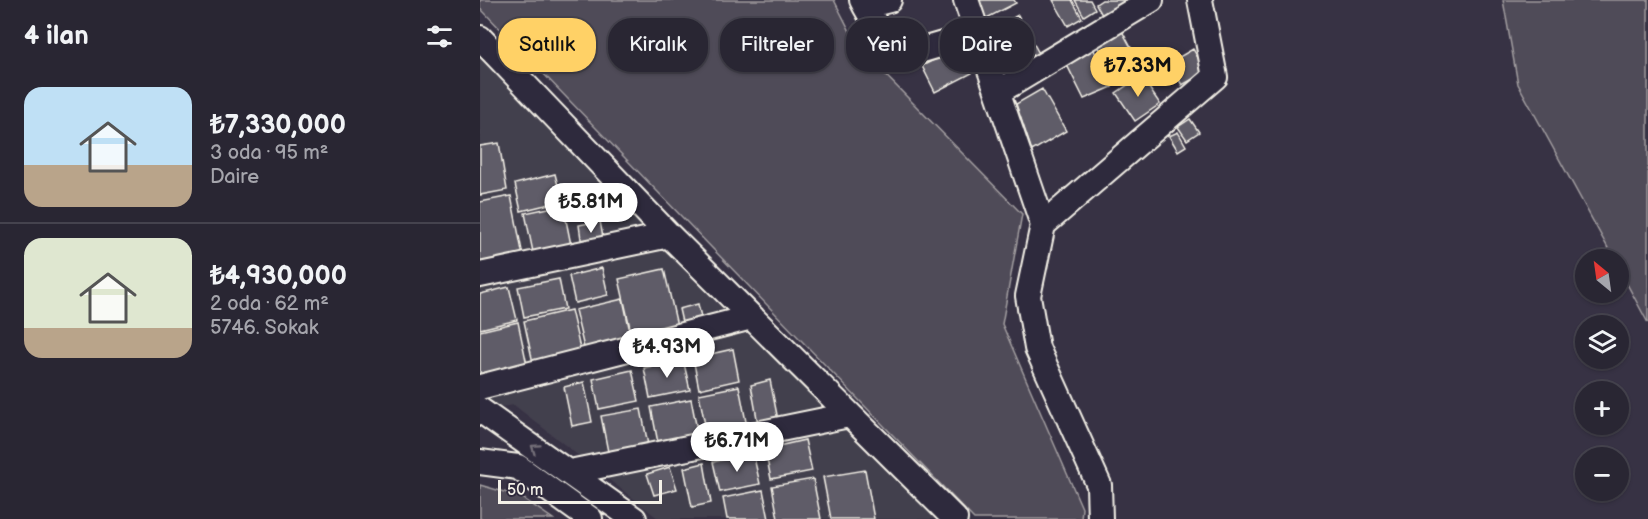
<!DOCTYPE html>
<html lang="tr">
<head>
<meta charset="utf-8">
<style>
  body { margin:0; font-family:"Balsamiq Sans",sans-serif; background:#35323f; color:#f1f3f6; height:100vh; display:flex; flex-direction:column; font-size:22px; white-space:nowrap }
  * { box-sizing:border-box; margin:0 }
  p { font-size:20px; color:#a5a5ac }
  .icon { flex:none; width:33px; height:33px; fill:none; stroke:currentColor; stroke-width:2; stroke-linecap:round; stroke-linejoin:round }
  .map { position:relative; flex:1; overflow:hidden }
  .drawer { display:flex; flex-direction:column; background:#292633; width:480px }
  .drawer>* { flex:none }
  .hud { position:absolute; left:18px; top:18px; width:570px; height:54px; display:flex; gap:12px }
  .needle { width:39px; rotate:331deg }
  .tools { position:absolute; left:1095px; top:249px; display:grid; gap:12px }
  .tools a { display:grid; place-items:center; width:54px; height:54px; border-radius:50%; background:#292633; box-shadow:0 2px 4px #0004,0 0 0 2px #45434e; font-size:30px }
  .scale { position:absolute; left:18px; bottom:15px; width:164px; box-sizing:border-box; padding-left:6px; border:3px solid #f4f1e8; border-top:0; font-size:16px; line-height:21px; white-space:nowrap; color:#f4f1e8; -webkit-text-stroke:4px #2f2a3d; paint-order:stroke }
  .price { position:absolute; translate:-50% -51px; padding:0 14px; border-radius:21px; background:#fff; color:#222; font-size:20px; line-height:39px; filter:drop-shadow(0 2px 3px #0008) }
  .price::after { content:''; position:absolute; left:50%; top:36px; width:18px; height:14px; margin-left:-9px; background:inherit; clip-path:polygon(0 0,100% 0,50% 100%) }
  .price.selected { background:#ffd166; color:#111 }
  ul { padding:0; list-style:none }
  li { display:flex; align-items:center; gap:18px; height:150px; padding:0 24px }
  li+li { border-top:2px solid #45434e }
  li span { display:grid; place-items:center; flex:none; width:168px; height:120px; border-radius:18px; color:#555 }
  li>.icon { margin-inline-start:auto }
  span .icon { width:72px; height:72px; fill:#fffc; stroke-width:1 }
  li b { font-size:26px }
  h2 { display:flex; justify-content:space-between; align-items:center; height:72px; padding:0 24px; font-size:26px }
  .tag { padding:0 21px; border-radius:24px; background:#292633; box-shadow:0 2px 4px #0004,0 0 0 2px #45434e; font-size:21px; line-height:54px }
  .tag.selected { background:#ffd166; color:#111 }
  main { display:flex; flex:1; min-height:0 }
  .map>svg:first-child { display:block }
  .built { fill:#433f4e }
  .green { fill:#504b59; stroke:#a29ea0; stroke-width:1.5 }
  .building { fill:#5f5c67; stroke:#f4f1e8; stroke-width:1.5 }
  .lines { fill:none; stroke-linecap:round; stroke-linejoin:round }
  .street-casing { stroke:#f4f1e8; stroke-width:28 }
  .street { stroke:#2f2a3d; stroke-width:24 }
  .oneway { stroke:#747079 }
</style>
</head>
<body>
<main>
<section class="drawer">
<h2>4 ilan<svg class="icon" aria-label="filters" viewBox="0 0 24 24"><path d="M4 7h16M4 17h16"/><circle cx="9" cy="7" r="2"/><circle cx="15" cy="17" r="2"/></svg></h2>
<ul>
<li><span style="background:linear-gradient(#bfe0f5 65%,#b9a48a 0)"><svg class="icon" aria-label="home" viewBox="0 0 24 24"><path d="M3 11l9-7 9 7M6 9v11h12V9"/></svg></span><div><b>₺7,330,000</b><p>3 oda · 95 m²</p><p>Daire</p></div></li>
<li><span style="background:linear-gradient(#dfe7d0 75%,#b9a48a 0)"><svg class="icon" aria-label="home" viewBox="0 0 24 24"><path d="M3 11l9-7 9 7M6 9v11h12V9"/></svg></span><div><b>₺4,930,000</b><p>2 oda · 62 m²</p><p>5746. Sokak</p></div></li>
</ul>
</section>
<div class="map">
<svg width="1168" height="519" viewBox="0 0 1168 519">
  <rect width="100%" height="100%" fill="#373244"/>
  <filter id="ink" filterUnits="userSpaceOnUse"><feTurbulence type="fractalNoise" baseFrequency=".0167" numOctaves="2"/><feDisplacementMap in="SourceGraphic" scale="12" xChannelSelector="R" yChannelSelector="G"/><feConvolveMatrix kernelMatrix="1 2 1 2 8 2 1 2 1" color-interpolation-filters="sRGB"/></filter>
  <g filter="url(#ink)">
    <path class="built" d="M 0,45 L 467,519 L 179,519 L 34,405 L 0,410 Z"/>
    <path class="green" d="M 0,0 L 354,0 L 378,47 L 542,214 L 522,324 L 602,508 L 601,519 L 494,519 L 0,8 Z
      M 1023,0 L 1168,0 L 1168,323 L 1139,269 L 1138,260 L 1134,259 L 1038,84 Z
      M 0,485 L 41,497 L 73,519 L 0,519 Z"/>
    <path class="building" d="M 498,0 L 534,0 L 536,3 L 503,20 Z
      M 573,0 L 592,0 L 602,18 L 588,26 Z
      M 595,0 L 610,0 L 615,9 L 604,16 Z
      M 622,0 L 649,0 L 622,15 L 616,4 Z
      M 538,15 L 562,59 L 523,80 L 504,33 Z
      M 642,31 L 661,66 L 636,80 L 617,44 Z
      M 479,47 L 492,73 L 455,92 L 442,66 Z
      M 613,48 L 632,87 L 604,99 L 585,61 Z
      M 713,49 L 726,72 L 702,85 L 689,63 Z
      M 661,76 L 680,104 L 655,121 L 636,93 Z
      M 562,89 L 586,131 L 552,151 L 536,104 Z
      M 710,119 L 719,132 L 707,140 L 698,127 Z
      M 698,132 L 706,146 L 698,151 L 689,136 Z
      M 19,143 L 27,190 L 0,195 L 0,146 Z
      M 75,174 L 82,201 L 41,211 L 35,184 Z
      M 31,196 L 44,261 L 0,270 L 0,202 Z
      M 83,205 L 92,250 L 54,257 L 45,213 Z
      M 120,221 L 124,243 L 102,246 L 99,225 Z
      M 122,268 L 128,295 L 95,303 L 89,276 Z
      M 184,269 L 198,330 L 153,341 L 139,279 Z
      M 79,279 L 85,309 L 44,317 L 38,287 Z
      M 29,287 L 37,320 L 0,329 L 0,294 Z
      M 143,299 L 152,341 L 105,352 L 95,310 Z
      M 218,304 L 223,326 L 204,331 L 199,309 Z
      M 91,310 L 101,353 L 53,363 L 44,321 Z
      M 38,322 L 47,365 L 0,375 L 0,331 Z
      M 253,349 L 259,380 L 219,389 L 213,358 Z
      M 203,359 L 210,390 L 170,398 L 164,368 Z
      M 152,370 L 159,401 L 119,409 L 113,379 Z
      M 290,380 L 298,420 L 278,424 L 271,385 Z
      M 104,382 L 112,422 L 92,426 L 84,387 Z
      M 259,386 L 267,427 L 227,435 L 219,394 Z
      M 211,399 L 219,440 L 179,448 L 171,407 Z
      M 161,409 L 169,450 L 129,457 L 121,416 Z
      M 325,440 L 332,471 L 291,479 L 285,449 Z
      M 273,453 L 280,484 L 240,492 L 233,462 Z
      M 224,463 L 231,503 L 212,507 L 204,468 Z
      M 190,467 L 197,489 L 174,495 L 167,474 Z
      M 385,470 L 394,519 L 351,519 L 343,477 Z
      M 333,479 L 341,519 L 298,519 L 292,486 Z
      M 283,490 L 289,519 L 247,519 L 243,498 Z"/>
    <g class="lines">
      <defs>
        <path id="street" d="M 382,0 L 385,6 L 409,0
          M 486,0 L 563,225
          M 385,6 L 415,58 L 497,34
          M 0,38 L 189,235 L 475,519
          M 518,92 L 671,0
          M 0,275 L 189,235
          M 0,387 L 272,317
          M 0,410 L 154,519
          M 0,462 L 38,467 L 110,519
          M 90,472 L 369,415
          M 620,519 L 619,485 L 557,348 L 548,296 L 563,225 L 735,77 L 720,0"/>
      </defs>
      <use href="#street" class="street-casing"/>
      <use href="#street" class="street"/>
    </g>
    <defs><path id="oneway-chevron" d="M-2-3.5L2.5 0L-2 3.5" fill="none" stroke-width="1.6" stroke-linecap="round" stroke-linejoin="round" transform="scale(1.5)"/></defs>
    <use class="oneway" href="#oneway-chevron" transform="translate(55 448) rotate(-145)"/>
  </g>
</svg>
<div class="tools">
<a><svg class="needle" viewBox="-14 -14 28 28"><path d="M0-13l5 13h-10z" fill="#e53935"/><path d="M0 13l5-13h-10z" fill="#a5a5ac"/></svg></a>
<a><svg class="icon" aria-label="layers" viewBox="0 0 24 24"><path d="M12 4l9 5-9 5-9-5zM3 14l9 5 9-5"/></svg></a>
<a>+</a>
<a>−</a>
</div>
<div class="scale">50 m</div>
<b class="price selected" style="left:658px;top:98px">₺7.33M</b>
<b class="price" style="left:111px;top:234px">₺5.81M</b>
<b class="price" style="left:187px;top:379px">₺4.93M</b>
<b class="price" style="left:257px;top:473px">₺6.71M</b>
<div class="hud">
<a class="tag selected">Satılık</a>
<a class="tag">Kiralık</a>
<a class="tag">Filtreler</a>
<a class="tag">Yeni</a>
<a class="tag">Daire</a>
</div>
</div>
</main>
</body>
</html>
